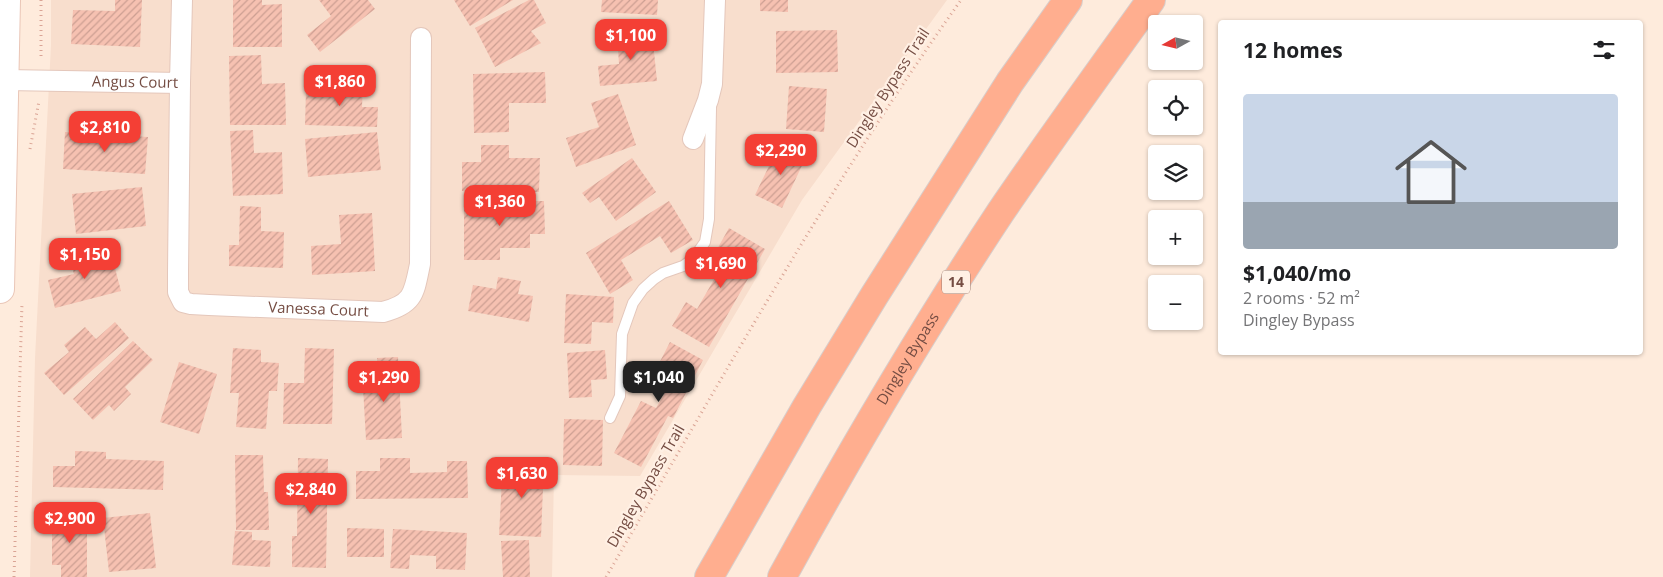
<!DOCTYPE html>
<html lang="en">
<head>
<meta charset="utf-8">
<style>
  body { margin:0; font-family:"Open Sans",sans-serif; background:#f2f2f2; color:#202124; height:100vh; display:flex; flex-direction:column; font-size:19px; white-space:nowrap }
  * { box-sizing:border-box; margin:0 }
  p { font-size:16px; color:#757577 }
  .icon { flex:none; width:28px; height:28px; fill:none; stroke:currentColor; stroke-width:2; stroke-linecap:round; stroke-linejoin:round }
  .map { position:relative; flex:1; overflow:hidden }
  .panel { position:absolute; left:1218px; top:20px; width:425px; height:335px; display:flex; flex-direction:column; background:#fff; border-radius:5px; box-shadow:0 1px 4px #0004 }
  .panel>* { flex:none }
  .needle { width:32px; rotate:262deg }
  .controls { position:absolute; left:1148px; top:15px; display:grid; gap:10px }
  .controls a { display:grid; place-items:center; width:55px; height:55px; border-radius:5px; background:#fff; box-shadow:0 1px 4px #0004; font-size:25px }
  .price { position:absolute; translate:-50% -42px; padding:0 11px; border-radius:10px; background:#f43f35; color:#fff; font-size:16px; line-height:32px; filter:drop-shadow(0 1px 2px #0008) }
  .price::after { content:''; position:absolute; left:50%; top:30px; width:15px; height:11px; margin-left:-8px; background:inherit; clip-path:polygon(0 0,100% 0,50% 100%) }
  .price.on { background:#222; color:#fff }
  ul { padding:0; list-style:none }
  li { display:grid; align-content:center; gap:10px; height:265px; padding:0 25px }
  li+li { border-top:1px solid #e0e0e0 }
  li span { display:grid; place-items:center; height:155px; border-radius:5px; color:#555 }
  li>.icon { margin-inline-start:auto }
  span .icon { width:90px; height:90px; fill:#fffc; stroke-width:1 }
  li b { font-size:21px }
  h2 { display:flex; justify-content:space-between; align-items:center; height:60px; padding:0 25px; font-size:21px }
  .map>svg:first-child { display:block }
  .residential { fill:#f8decd }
  .building { fill:url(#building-hatch) }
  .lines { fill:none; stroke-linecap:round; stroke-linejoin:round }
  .service-casing { stroke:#e4c7bb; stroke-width:12 }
  .minor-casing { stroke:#e4c7bb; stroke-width:22 }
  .secondary-casing { stroke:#eac6b7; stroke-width:30 }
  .trunk-casing { stroke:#d8cdca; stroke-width:30 }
  .path { stroke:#daa495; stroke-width:3; stroke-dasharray:1 4; stroke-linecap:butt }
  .service { stroke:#fff; stroke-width:10 }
  .minor { stroke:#fff; stroke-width:20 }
  .secondary { stroke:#fff; stroke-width:28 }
  .trunk { stroke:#ffae8f; stroke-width:28 }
  .labels { text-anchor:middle; stroke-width:4.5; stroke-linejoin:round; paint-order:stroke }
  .shield { fill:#fff0e4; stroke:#9e7e73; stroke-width:1 }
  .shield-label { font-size:14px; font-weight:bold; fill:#754d43 }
  .street-label { font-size:15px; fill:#754d43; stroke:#fff0e4 }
</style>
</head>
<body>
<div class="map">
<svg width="1663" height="577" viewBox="0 0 1663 577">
  <defs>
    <pattern id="building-hatch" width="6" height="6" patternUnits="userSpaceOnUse" patternTransform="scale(1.25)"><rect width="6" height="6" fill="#f6c1b1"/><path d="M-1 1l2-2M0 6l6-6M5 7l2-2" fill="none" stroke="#cc9f92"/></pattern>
  </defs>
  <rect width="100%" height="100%" fill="#feebdc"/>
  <path class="residential" d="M 51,0 L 947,0 L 802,200 L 640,476 L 554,475 L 552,577 L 30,577 L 35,358 L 51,45 Z"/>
  <path class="building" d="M 115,0 L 142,0 L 140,47 L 71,44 L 73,10 L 115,11 Z
    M 233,0 L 262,0 L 262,5 L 282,4 L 282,47 L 233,47 Z
    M 319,0 L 368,0 L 375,9 L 320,52 L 307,35 L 331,16 Z
    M 454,0 L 513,0 L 470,26 Z
    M 529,0 L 534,0 L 546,23 L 531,31 L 541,43 L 495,67 L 475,28 Z
    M 602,0 L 658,0 L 657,15 L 601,12 Z
    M 760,0 L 788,0 L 788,12 L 760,11 Z
    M 837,30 L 838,72 L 776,73 L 776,31 Z
    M 652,32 L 657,81 L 600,86 L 598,66 L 619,64 L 617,35 Z
    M 261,55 L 262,84 L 285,83 L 286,125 L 230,125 L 229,56 Z
    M 545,72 L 546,103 L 509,103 L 509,132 L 474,133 L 473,74 Z
    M 333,80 L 363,82 L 362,107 L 378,107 L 377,127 L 305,125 L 306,90 L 333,91 Z
    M 789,86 L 827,89 L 824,132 L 786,129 Z
    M 618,94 L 636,145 L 576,167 L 566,138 L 599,127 L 591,103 Z
    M 253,130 L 254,153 L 282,152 L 283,194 L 233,196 L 230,131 Z
    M 65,132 L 148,137 L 145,174 L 63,169 Z
    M 377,132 L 381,170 L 308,177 L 305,139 Z
    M 481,145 L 509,145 L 509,158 L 540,158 L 539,192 L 462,191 L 462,162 L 481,162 Z
    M 779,145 L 806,157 L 782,208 L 755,195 Z
    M 632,158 L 656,192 L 616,221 L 599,197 L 590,203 L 582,193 Z
    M 142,187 L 146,226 L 76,234 L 72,194 Z
    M 464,201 L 544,201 L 545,234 L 530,234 L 530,248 L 500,248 L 500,260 L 464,260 Z
    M 669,201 L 693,240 L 671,253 L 660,236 L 621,260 L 633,280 L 610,294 L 586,253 Z
    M 240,206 L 261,207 L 261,231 L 284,232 L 283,268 L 229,266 L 229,245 L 239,245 Z
    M 372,213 L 375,271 L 312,275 L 311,246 L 341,244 L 339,215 Z
    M 729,228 L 765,249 L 709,347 L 672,326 L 686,302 L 697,309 L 727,257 L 716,251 Z
    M 90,248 L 93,262 L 112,257 L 121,291 L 55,308 L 48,280 L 74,274 L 68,253 Z
    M 498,277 L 521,281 L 518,294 L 533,296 L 529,322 L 468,311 L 473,285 L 496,289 Z
    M 566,294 L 614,297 L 613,323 L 592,322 L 591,344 L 564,343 Z
    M 115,322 L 129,338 L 64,395 L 44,373 L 69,352 L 64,345 L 85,327 L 96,339 Z
    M 133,341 L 153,360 L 125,387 L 131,394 L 114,411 L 109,405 L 93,420 L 73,399 Z
    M 670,342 L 703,360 L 673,418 L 668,416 L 641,467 L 614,453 L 641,401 L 656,408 L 664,394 L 648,385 Z
    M 233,348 L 261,350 L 261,362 L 279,363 L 277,391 L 269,391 L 266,429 L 236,427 L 239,393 L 230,393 Z
    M 305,348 L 334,349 L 332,424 L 283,424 L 284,383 L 304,383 Z
    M 605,350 L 607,379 L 591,380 L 592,397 L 569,398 L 567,353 Z
    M 398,357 L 402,438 L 366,440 L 363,387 L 378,386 L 377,358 Z
    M 179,362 L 217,374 L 199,434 L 160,422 Z
    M 564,419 L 603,420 L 602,466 L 563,465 Z
    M 75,451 L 106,452 L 106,459 L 164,461 L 163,490 L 53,487 L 53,466 L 75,466 Z
    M 235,455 L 263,455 L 264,492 L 268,492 L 269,530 L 236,530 Z
    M 298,458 L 328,459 L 326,568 L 292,567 L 292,536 L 297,536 Z
    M 380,458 L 410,458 L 410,473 L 447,472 L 447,461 L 467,461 L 468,498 L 356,499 L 356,471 L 380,471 Z
    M 503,461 L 544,463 L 541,537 L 499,535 Z
    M 52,513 L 87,513 L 87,577 L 61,577 L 61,565 L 52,565 Z
    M 150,513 L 156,568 L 109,572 L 103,518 Z
    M 347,528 L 384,529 L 384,557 L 347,557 Z
    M 393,529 L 467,533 L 465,570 L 436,569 L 436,556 L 410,555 L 409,569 L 390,568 Z
    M 235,531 L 252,532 L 252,540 L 271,541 L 270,567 L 232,565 Z
    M 529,540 L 530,577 L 503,577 L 501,541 Z"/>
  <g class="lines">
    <defs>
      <path id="service" d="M 610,418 L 620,396 L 622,334 L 633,303 L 643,289 L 654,279 L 663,273 L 683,266 L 693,259 L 705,242 L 709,219 L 711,108"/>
      <g id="minor">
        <path id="s1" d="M 6,80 L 180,83 L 182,0"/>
        <path id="s2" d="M 180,83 L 178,272 L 178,292 L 183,302 L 191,304 L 209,305 L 383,312 C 414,304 414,293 420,264 L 421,38"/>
        <path d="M 693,139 L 708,100 L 712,84 L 715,0"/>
      </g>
      <path id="secondary" d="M 0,289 L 6,0"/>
      <g id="trunk">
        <path d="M 709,577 L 807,406 L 874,296 L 1010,82 L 1068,0"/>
        <path id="s3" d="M 782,577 C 850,453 922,331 1000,213 C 1049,141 1100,71 1151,0"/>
      </g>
    </defs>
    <use href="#service" class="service-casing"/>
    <use href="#minor" class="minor-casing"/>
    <use href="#secondary" class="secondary-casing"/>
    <use href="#trunk" class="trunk-casing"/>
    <path class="path" d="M 41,0 L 41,60
      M 30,149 L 39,101
      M 14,577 L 22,303
      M 606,577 C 720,382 830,184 961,0"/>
    <use href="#service" class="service"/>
    <use href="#minor" class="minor"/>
    <use href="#secondary" class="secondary"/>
    <use href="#trunk" class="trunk"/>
  </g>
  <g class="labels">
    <rect class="shield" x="942" y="270.5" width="28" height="23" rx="4"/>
    <g class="shield-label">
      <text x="956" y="287">14</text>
    </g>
    <g class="street-label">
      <text dy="5" stroke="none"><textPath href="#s1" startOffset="129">Angus Court</textPath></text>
      <text transform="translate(888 88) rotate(-57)" y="5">Dingley Bypass Trail</text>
      <text dy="5" stroke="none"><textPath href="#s2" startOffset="356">Vanessa Court</textPath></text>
      <text dy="5" stroke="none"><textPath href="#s3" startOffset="252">Dingley Bypass</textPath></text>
      <text transform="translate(646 486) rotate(-60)" y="5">Dingley Bypass Trail</text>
    </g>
  </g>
</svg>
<div class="controls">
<a><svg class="needle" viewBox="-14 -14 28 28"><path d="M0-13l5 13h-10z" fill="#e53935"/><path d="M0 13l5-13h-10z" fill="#757577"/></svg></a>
<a><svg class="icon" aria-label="locate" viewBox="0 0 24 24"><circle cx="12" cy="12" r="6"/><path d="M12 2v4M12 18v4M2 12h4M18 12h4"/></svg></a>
<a><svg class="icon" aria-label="layers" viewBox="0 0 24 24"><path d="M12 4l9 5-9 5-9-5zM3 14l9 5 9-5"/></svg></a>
<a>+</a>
<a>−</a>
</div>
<b class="price" style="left:631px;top:61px">$1,100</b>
<b class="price" style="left:340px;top:107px">$1,860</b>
<b class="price" style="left:105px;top:153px">$2,810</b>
<b class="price" style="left:781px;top:176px">$2,290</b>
<b class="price" style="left:500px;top:227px">$1,360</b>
<b class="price" style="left:85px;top:280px">$1,150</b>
<b class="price" style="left:721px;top:289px">$1,690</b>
<b class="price" style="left:384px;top:403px">$1,290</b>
<b class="price on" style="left:659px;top:403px">$1,040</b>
<b class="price" style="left:522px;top:499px">$1,630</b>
<b class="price" style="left:311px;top:515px">$2,840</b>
<b class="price" style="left:70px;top:544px">$2,900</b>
<section class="panel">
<h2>12 homes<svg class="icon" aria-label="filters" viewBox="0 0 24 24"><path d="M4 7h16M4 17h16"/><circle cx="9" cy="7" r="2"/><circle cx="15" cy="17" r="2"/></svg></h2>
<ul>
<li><span style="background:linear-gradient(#c9d6e8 70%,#9aa5b1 0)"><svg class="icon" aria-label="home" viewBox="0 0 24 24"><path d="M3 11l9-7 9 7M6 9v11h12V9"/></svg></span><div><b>$1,040/mo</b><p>2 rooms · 52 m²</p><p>Dingley Bypass</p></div></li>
</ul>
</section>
</div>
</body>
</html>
